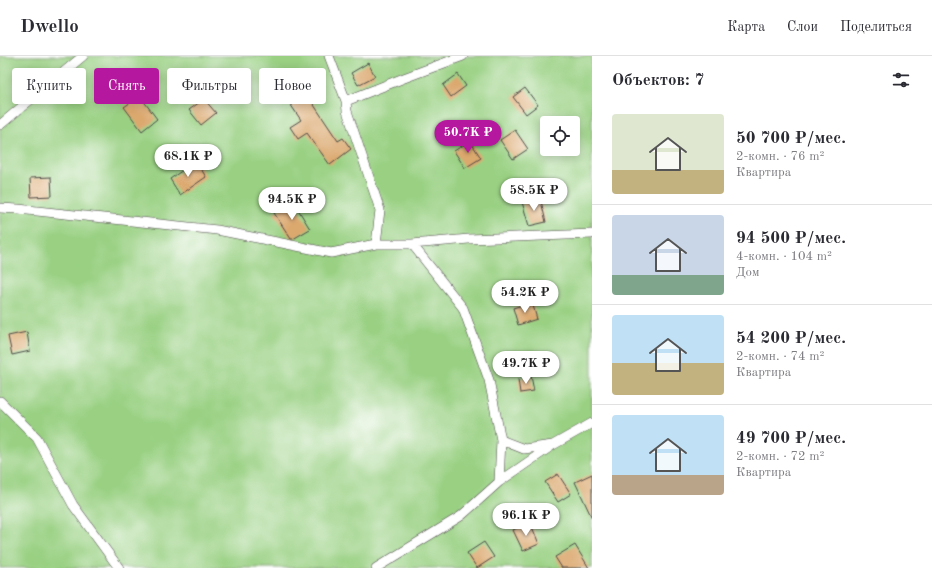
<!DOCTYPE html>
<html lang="ru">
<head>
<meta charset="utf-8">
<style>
  body { margin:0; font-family:"Old Standard TT",serif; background:#f7f7f7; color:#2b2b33; height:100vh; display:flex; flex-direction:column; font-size:15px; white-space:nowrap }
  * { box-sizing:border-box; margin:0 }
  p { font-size:13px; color:#7c7c81 }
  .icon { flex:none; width:22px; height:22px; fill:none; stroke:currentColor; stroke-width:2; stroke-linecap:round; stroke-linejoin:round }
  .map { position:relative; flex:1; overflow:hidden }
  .panel { display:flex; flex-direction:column; background:#fff; width:340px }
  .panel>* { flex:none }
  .hud { position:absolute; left:12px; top:12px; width:380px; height:36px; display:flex; gap:8px }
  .fabs { position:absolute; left:540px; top:60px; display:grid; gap:8px }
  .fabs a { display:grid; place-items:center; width:40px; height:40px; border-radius:4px; background:#fff; box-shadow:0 2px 10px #0003; font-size:20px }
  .price { position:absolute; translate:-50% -34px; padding:0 9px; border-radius:14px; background:#fff; color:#222; font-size:13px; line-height:26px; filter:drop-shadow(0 1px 2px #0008) }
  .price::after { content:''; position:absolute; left:50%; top:24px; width:12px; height:9px; margin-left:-6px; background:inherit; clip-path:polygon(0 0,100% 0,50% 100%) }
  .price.on { background:#b5179e; color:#fff }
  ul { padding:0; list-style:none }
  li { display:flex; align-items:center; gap:12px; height:100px; padding:0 20px }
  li+li { border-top:1px solid #e1e1e2 }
  li span { display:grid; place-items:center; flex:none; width:112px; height:80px; border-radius:4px; color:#555 }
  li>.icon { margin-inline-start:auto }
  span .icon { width:48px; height:48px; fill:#fffc; stroke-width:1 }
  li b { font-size:17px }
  h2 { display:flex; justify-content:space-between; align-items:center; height:48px; padding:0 20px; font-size:17px }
  .pill { padding:0 14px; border-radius:4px; background:#fff; box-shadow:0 2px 10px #0003; font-size:14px; line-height:36px }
  .pill.on { background:#b5179e; color:#fff }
  header { display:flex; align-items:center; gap:24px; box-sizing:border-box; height:56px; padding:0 20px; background:#fff; border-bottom:1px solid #e1e1e2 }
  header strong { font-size:19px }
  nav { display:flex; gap:22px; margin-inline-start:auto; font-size:14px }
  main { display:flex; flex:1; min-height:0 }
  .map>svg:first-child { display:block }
  .green { fill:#99d082; stroke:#627e56; fill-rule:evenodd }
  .building { fill:#dba86e }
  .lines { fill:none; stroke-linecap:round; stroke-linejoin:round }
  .service-casing { stroke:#4a4845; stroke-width:10 }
  .service { stroke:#fff; stroke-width:9 }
</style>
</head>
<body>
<header>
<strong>Dwello</strong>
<nav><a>Карта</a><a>Слои</a><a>Поделиться</a></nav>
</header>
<main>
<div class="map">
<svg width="592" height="512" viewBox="0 0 592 512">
  <rect width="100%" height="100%" fill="#fff"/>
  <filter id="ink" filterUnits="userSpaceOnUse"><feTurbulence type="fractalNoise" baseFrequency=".025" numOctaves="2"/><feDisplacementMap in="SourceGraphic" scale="8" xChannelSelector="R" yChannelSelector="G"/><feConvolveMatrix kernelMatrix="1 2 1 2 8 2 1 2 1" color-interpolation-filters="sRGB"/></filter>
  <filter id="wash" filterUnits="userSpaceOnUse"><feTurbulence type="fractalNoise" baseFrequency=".012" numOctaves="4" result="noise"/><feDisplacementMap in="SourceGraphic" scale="16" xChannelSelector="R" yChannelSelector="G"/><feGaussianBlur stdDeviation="0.9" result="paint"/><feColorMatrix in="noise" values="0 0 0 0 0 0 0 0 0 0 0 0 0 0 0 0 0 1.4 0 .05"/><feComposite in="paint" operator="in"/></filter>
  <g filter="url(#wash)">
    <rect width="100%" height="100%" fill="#f7eddb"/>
    <path class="green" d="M 0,0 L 592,0 L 592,512 L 0,512 ZM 547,67 L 573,67 L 573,93 L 547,93 Z"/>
    <g id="blocks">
      <path class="building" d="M 368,7 L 375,20 L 358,29 L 351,17 Z
        M 458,18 L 466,30 L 451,41 L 443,29 Z
        M 302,31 L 338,85 L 343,82 L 351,93 L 330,109 L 307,77 L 298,83 L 290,71 L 301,64 L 286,42 Z
        M 525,32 L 538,49 L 526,58 L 513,41 Z
        M 140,40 L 157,63 L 142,75 L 124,51 Z
        M 204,43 L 216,57 L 201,69 L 189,54 Z
        M 515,74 L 528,93 L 513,103 L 500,84 Z
        M 470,85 L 481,102 L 465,112 L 454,95 Z
        M 196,105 L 206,121 L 180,139 L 170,123 Z
        M 51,121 L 52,140 L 31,141 L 30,122 Z
        M 540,141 L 546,166 L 529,170 L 522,146 Z
        M 293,145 L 310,173 L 293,183 L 291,183 L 274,157 Z
        M 532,246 L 537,263 L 518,269 L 513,252 Z
        M 27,276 L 30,295 L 12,299 L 8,280 Z
        M 531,320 L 534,335 L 520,337 L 518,323 Z
        M 558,418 L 571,438 L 558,446 L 545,426 Z
        M 592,418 L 592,462 L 575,426 Z
        M 530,466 L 539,488 L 523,495 L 513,474 Z
        M 484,486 L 494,501 L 477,512 L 467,497 Z
        M 575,489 L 589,512 L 562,512 L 555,501 Z"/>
    </g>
  </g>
  <g filter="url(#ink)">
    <use href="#blocks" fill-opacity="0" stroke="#4a4845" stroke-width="1"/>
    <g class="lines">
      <defs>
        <path id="service" d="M 329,0 L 346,45
          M 0,69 L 83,0
          M 0,152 L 18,153 L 217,174 L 331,197 L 376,188 L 412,188 L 463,252 L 489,324 L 501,384 L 524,393 L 553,389
          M 376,188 L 380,154 L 347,55 L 346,45 L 404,22 L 463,0
          M 412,188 L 469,183 L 592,178
          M 0,345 L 37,382 L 73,449 L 119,512
          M 499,426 L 501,384
          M 376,512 L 461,460 L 499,426 L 553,389 L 592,367"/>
      </defs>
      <use href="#service" class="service-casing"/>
      <use href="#service" class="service"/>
    </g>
  </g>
</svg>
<div class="fabs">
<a><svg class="icon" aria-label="locate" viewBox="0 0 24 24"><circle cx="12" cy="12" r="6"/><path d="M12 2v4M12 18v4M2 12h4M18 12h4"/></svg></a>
</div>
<b class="price on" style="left:468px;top:98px">50.7K ₽</b>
<b class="price" style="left:188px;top:122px">68.1K ₽</b>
<b class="price" style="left:534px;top:156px">58.5K ₽</b>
<b class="price" style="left:292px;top:165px">94.5K ₽</b>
<b class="price" style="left:525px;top:258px">54.2K ₽</b>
<b class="price" style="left:526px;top:329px">49.7K ₽</b>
<b class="price" style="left:526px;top:481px">96.1K ₽</b>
<div class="hud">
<a class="pill">Купить</a>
<a class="pill on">Снять</a>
<a class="pill">Фильтры</a>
<a class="pill">Новое</a>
</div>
</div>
<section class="panel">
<h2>Объектов: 7<svg class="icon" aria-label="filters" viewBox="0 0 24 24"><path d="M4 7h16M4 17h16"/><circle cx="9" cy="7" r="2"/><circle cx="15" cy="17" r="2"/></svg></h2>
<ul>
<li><span style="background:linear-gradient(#dfe7d0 70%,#c2b280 0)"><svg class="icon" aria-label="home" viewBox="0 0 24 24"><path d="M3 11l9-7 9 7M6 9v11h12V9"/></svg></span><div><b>50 700 ₽/мес.</b><p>2-комн. · 76 m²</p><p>Квартира</p></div></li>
<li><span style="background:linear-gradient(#c9d6e8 75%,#7fa58c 0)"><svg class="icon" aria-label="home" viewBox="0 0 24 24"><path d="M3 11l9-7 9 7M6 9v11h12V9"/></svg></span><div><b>94 500 ₽/мес.</b><p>4-комн. · 104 m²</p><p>Дом</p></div></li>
<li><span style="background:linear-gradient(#bfe0f5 60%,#c2b280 0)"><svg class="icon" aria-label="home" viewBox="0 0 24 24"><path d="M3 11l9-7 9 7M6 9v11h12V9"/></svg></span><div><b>54 200 ₽/мес.</b><p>2-комн. · 74 m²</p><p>Квартира</p></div></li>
<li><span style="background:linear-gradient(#bfe0f5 75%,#b9a48a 0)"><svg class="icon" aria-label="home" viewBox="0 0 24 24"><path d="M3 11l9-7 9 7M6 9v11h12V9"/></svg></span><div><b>49 700 ₽/мес.</b><p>2-комн. · 72 m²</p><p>Квартира</p></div></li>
</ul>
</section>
</main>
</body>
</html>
